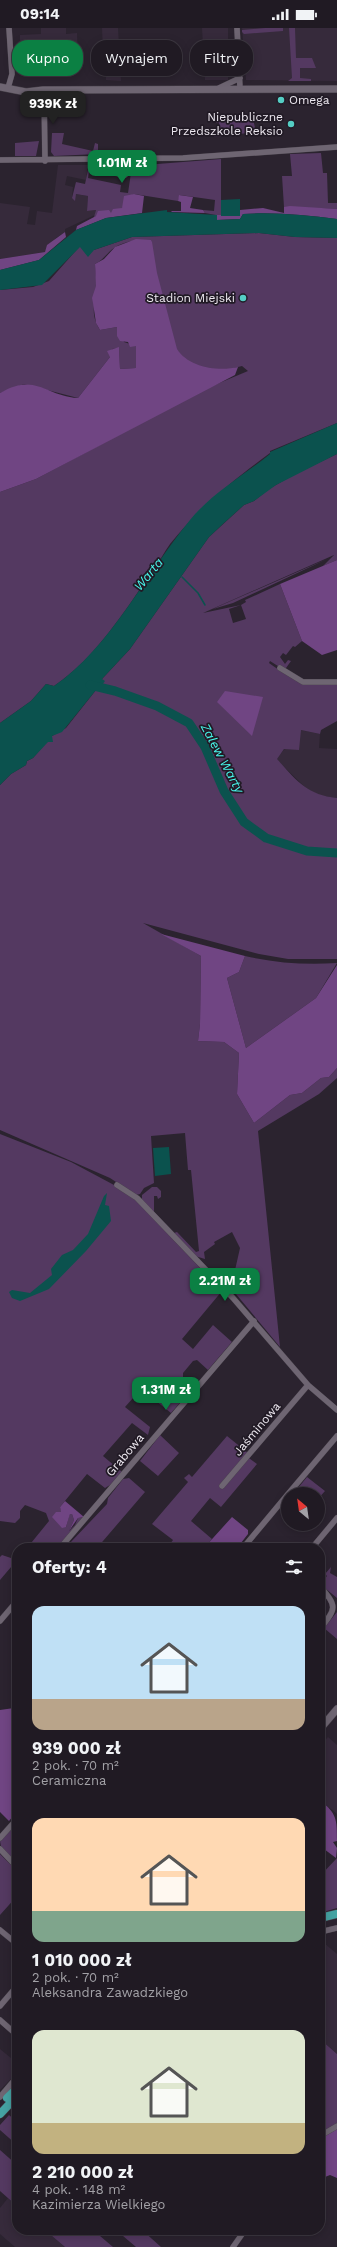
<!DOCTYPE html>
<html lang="pl">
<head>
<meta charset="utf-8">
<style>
  body { margin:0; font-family:"Work Sans",sans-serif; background:#2d2730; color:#f1f3f6; height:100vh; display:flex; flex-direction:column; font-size:15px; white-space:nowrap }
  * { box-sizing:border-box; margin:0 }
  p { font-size:13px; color:#a2a1a6 }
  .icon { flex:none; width:22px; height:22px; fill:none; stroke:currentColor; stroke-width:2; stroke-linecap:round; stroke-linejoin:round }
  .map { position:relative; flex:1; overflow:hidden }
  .details { position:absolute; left:12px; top:1515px; width:313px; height:692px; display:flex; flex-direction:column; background:#201a23; border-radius:16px; box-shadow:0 2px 10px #0003,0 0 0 1px #3d3841 }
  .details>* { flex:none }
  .hud { position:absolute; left:12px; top:12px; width:313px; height:36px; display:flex; gap:8px }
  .needle { width:26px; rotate:331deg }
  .controls { position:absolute; left:281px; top:1459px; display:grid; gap:8px }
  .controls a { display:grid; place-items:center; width:44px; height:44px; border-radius:50%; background:#201a23; box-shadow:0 2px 10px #0003,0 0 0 1px #3d3841; font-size:20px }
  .price { position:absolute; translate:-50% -34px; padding:0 9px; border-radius:8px; background:#0b8043; color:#fff; font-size:13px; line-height:26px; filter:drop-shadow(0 1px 2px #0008) }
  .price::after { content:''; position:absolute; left:50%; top:24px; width:12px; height:9px; margin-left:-6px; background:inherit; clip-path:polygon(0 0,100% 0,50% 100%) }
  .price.active { background:#222; color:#fff }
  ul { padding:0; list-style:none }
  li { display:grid; align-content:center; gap:8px; height:212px; padding:0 20px }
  li span { display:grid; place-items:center; height:124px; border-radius:12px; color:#555 }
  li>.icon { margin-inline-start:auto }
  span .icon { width:72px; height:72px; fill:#fffc; stroke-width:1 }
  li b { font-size:17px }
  h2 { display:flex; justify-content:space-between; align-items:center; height:48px; padding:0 20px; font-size:17px }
  .tag { padding:0 14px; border-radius:16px; background:#201a23; box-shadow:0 2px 10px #0003,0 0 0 1px #3d3841; font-size:14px; line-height:36px }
  .tag.active { background:#0b8043; color:#fff }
  .status { display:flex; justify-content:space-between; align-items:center; height:28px; padding:0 20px; background:#201a23; direction:ltr }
  .status svg { height:11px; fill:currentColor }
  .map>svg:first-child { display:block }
  .built { fill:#362a3b }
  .green { fill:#543961; fill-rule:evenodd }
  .forest { fill:#704583 }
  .water { fill:#0b524e }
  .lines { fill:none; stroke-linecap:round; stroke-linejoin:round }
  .stream { stroke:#0b524e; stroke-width:1.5 }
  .river { stroke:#0b524e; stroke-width:9 }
  .street-casing { stroke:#48424b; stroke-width:6 }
  .secondary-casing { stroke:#48424b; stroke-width:8 }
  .primary-casing { stroke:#48424b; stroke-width:9 }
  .street { stroke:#6e6572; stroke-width:5.5 }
  .secondary { stroke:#6e6572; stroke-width:7 }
  .primary { stroke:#45a3a3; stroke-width:8 }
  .poi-dot { fill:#55cec5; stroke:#211a25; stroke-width:1.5 }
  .labels { text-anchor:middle; stroke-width:3.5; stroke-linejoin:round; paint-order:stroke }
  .poi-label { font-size:12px; fill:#ede8f0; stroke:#211a25; text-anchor:end }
  .street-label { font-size:12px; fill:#ede8f0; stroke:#211a25 }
  .water-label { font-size:13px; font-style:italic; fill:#48f6eb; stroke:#211a25 }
</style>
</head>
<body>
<div class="status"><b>09:14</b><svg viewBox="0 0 49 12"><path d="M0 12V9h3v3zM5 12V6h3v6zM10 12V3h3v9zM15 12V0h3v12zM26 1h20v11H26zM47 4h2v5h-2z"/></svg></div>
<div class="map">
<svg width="337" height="2219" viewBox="0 0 337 2219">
  <rect width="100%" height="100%" fill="#2b232f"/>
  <path class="built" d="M 41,0 L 66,0 L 66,6 L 77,5 L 78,30 L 58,30 L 58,12 L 20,15 L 20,7 L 41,6 Z
    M 102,0 L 118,0 L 121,53 L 106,52 L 106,48 L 104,48 Z
    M 202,0 L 228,0 L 228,52 L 205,52 Z
    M 242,0 L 337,0 L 337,53 L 246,52 Z
    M 58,137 L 88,137 L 86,152 L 67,148 L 65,157 L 73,159 L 72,170 L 76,166 L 88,168 L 87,183 L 96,182 L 95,187 L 65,201 L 65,204 L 56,210 L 45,224 L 0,231 L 0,175 L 30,179 L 27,196 L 35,197 L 37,183 L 52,185 Z
    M 301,702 L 320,706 L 319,720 L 337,721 L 337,770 L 321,768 L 308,762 L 276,731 Z
    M 328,1709 L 337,1717 L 337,1786 L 320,1772 L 320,1718 Z
    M 324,1915 L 337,1926 L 337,2026 L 320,2011 L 320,1916 Z
    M 0,2021 L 17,2035 L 17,2045 L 0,2062 Z
    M 8,2170 L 17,2178 L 17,2202 L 45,2202 L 65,2219 L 15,2219 L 0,2206 L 0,2180 Z"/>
  <path class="green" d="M 265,0 L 295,0 L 296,30 L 312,30 L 316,40 L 300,40 L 300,50 L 311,51 L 311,53 L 288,53 L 292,50 L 289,0 L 283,0 L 283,3 L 244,6 L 242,4 L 242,2 Z
    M 217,91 L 253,91 L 256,104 L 214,109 L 214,100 L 220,101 L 219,95 L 216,95 Z
    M 52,105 L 64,105 L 62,116 L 93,123 L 95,115 L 98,116 L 98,126 L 54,128 L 51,124 Z
    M 39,113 L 36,128 L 15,128 L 15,115 Z
    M 321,125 L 323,145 L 327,145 L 328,175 L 337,175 L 337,181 L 284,179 L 282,148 L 292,148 L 290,126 Z
    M 221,131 L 221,188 L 205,185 L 203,182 L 214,183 L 215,172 L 180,167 L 178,173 L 134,166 C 127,169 127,176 122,180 C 114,187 103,186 94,189 L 96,182 L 87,183 L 88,168 L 76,166 L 75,173 L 72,170 L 76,154 L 85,156 L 88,142 L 95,143 L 89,143 L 88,150 L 121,157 L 120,164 L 128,165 L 132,138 Z
    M 259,205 L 295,209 L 337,210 L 337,395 L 270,423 L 270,425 C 232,453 201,478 170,516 C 164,524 160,533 154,541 C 125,582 96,630 54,658 L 46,656 L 31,673 L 0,695 L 0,464 L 36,451 L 205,361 L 248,343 L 242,338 L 171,356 L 151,212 C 138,212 126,212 114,220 C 107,225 103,232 95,236 C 95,244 97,251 96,259 C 96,276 89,285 100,302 L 117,299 L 124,314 L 136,318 L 136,340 L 120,341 L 119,320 L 112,321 L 110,329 L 78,370 L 24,356 L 0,365 L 0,262 L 33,259 L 49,253 L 80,218 L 94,222 L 132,209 Z
    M 337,426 L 337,532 L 323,538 L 334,527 L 203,585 L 241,577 L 246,574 L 245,572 L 280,556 L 302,613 L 295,619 L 293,618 L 286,627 L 283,625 L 280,629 L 285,636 L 288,632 L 291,633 L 286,640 L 281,640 L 270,633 L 269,635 C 299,656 300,657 337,656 L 337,693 L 321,702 L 320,706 L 301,702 L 299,722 L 284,721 L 277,731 C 296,752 307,767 337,770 L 337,931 L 288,931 L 259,926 L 143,895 L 201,928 L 200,996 L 198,1013 L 224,1014 L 239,1025 L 237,1066 L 254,1095 L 290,1067 L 302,1065 L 321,1050 L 329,1049 L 337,1040 L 337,1050 L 319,1066 L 258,1103 L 280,1319 L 231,1260 L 240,1220 L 232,1204 L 214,1214 L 215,1216 L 204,1224 L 205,1231 L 195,1228 L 142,1172 L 142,1167 L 152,1159 L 157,1159 L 161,1163 L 161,1169 L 158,1171 L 157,1168 L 154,1168 L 154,1185 L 174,1205 L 177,1204 L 196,1224 L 199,1223 L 191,1142 L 188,1142 L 185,1105 L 151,1108 L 154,1155 L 144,1160 L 140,1166 L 136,1167 L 110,1150 L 0,1102 L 0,757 L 11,746 L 26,737 L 27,733 L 33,730 L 52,708 L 66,700 L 96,662 L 99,661 L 102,651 L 130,621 L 209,509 L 244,477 L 254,473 L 269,461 L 295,446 ZM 241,577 L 246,591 L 233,595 L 229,581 Z
    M 327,531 L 233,575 L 213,581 L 224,576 Z
    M 245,928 C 276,935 305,937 337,935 L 316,970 L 246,1020 L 227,950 L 239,944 Z
    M 0,1106 L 71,1134 L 129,1165 L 222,1263 L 182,1311 L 193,1321 L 213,1297 L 232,1314 L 208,1342 L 197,1332 L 193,1333 L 183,1345 L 183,1349 L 191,1355 L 195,1356 L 189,1358 L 176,1350 L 168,1357 L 165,1366 L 191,1362 L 171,1385 L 141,1361 L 125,1379 L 150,1399 L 148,1407 L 132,1395 L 103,1428 L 122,1444 L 110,1457 L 105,1460 L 87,1446 L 60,1479 L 66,1499 L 70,1485 L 72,1486 L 74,1492 L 69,1503 L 75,1497 L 78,1490 L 84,1489 L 57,1520 L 27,1520 L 49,1493 L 46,1485 L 25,1477 L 20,1483 L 20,1490 L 15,1495 L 0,1493 Z
    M 160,1407 L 179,1425 L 158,1448 L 140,1433 Z
    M 227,1408 L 248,1425 L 246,1428 L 257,1436 L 221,1479 L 210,1470 L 191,1493 L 212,1511 L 204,1520 L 167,1520 L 173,1512 L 152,1496 L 188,1454 L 184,1450 L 189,1446 L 192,1449 Z
    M 307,1449 L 325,1463 L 318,1471 L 318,1466 L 294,1465 Z
    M 129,1450 L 145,1464 L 97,1520 L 84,1520 L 70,1515 L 107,1476 L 108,1470 L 123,1451 Z
    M 2,1527 L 17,1532 L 0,1552 L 0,1529 Z
    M 331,1539 L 330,1545 L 337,1549 L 337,1570 L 320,1556 L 320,1554 L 321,1555 L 327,1548 L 325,1546 Z
    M 337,1584 L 337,1611 L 324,1600 Z
    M 17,1794 L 17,1827 L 15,1830 L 17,1836 L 1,1818 L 0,1813 Z
    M 0,1826 L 17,1843 L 17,1868 L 0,1887 Z
    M 337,1830 L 337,1880 L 320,1885 L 320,1848 Z
    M 320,2011 L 337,2026 L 337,2095 L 320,2106 Z
    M 9,2087 L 17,2094 L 17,2117 L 0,2102 L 0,2097 Z
    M 0,2122 L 17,2137 L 17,2178 L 0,2163 Z
    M 45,2202 L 93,2202 L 113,2219 L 65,2219 Z
    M 116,2202 L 142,2202 L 161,2219 L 136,2219 Z"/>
  <path class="forest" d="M 134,166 L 144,168 L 142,185 L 106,190 L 76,202 L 77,198 L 96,188 L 98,183 L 109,182 L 111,185 L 113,181 L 122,180 L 124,168 Z
    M 179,167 L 193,169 L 190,180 L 203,182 L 205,185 L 171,184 L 172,183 L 181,183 L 181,174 L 178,173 Z
    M 290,178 L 337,181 L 337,191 C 306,187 273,184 243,186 L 240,191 L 217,192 L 217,187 L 240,187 L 240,182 L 263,180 L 284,185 L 284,179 Z
    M 65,204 L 66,209 L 39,232 L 0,242 L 0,231 L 45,224 L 47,217 Z
    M 136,211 L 151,212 L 152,214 L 157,245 L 177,321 C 188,339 218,344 238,339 L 235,347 L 57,440 L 36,451 L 0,464 L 0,365 C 36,344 45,368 78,370 L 110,329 L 107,323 L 119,319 L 120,341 L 136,340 L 136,318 L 130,319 L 128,314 L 120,313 L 117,308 L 117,299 L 100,302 L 96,295 L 93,275 L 92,270 L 96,258 L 95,236 L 104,231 L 115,219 Z
    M 337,532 L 337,622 L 322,627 L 302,613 L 280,556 Z
    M 225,663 L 263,669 L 252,708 L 217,674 Z
    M 161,906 L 245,928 L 239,944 L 227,950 L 246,1020 L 316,970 L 337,937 L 337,1040 L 329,1049 L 321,1050 L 302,1065 L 290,1067 L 254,1095 L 237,1066 L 239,1025 L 224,1014 L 198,1013 L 200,996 L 201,928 Z
    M 65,1473 L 84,1489 L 78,1490 L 69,1503 L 74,1492 L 72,1486 L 70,1486 L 66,1499 L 62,1500 L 52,1489 L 56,1484 L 61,1484 L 60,1479 Z
    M 232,1489 L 248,1502 L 248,1506 L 237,1520 L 204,1520 Z
    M 14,1680 L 17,1681 L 17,1783 L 9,1793 L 0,1784 L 0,1682 Z
    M 320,1772 C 337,1786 337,1791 337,1813 L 333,1814 L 337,1820 L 336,1830 L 320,1818 Z
    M 337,2101 L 337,2150 L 330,2147 L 320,2151 L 320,2113 L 328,2105 Z"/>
  <path class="water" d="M 240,171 L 240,188 L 221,188 L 221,172 Z
    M 167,182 L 167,184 L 217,187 L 217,192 L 240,191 L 243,186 C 273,184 306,187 337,191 L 337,210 L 295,209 L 259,205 L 132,209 L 94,222 L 88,229 L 80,219 L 42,257 L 0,262 L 0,242 L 39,232 L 76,202 L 106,190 Z
    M 337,395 L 337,426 L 276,457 L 254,473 L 244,477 L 224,495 L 209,509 L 130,621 L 102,651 L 105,653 L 99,661 L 96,662 L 62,704 L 52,708 L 53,714 L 48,714 L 33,730 L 27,733 L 26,737 L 11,746 L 0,757 L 0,695 L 31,673 L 46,656 L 54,658 C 110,620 147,544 190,492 C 212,465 244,447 270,426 L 270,424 Z
    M 169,1119 L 171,1146 L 155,1148 L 153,1120 Z
    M 107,1165 L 105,1177 L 109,1178 L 111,1193 L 86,1223 L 49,1261 L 20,1273 L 12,1270 L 9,1264 L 12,1262 L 30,1265 L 52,1247 L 51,1241 L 62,1227 L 73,1222 L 88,1206 L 104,1168 Z"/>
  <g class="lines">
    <path class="stream" d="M 182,549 L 198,565 L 205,577"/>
    <path class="river" d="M 90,657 L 115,663 L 157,678 L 189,695 L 205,719 L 224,763 L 244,794 L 266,810 L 307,823 L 337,825"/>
    <defs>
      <path id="street" d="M 237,0 L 240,60
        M 8,60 L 12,46 L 9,0
        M 219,60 L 240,50
        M 44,62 L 45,133
        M 0,132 L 183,130 L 337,119
        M 91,140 L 125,147 L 128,144 L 130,132
        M 280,640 L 303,654 L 337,654
        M 117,1157 L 137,1170 L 233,1270 L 308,1357 L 337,1382
        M 222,1458 L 308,1357
        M 288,1466 L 337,1408
        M 60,1520 L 254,1293
        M 243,1520 L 288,1466
        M 312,1520 L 337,1490
        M 320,1558 C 337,1579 337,1579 320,1601
        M 0,1593 L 17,1573
        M 0,1810 L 17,1791
        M 0,1821 L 17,1839
        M 0,1902 L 17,1916
        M 320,1904 L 337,1900
        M 0,1978 L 17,1958
        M 0,1992 L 17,2007
        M 0,2069 L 17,2049
        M 320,2108 L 337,2098
        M 233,2219 L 245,2202"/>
      <path id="secondary" d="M 0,59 L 26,64 L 43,62 L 337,61
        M 320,1701 L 337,1681"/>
      <path id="primary" d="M 320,1890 L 337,1886
        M 7,2070 L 17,2060
        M 0,2086 L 17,2068"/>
    </defs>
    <use href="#street" class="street-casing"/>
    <use href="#secondary" class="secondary-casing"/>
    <use href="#primary" class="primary-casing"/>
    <use href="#street" class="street"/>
    <use href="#secondary" class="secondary"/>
    <use href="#primary" class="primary"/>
  </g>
  <g class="poi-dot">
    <circle cx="281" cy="72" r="4"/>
    <circle cx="291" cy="96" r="4"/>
    <circle cx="243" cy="270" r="4"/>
  </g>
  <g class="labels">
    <g class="poi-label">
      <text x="289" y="76" text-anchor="start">Omega</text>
      <text x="283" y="93">Niepubliczne<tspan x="283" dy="14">Przedszkole Reksio</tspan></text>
      <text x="235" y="274">Stadion Miejski</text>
    </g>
    <g class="street-label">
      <text transform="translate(257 1401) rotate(-50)" y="4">Jaśminowa</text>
      <text transform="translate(125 1427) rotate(-50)" y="4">Grabowa</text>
    </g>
    <g class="water-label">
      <text transform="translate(148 546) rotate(-51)" y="5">Warta</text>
      <text transform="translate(223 730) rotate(62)" y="5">Zalew Warty</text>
    </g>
  </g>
</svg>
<div class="controls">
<a><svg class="needle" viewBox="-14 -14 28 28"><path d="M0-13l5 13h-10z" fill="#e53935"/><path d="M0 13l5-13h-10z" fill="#a2a1a6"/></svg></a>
</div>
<b class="price active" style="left:53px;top:97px">939K zł</b>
<b class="price" style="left:122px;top:156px">1.01M zł</b>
<b class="price" style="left:225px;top:1274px">2.21M zł</b>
<b class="price" style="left:166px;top:1383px">1.31M zł</b>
<div class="hud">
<a class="tag active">Kupno</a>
<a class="tag">Wynajem</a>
<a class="tag">Filtry</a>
</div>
<section class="details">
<h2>Oferty: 4<svg class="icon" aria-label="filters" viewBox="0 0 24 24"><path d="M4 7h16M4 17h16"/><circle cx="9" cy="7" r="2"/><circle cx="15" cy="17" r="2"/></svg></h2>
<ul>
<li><span style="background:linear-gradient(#bfe0f5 75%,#b9a48a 0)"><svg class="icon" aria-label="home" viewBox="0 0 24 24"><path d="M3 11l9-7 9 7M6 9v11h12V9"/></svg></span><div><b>939 000 zł</b><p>2 pok. · 70 m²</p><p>Ceramiczna</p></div></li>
<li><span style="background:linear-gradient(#ffd9b3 75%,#7fa58c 0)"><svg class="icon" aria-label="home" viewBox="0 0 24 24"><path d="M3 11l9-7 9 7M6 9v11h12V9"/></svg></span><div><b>1 010 000 zł</b><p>2 pok. · 70 m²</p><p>Aleksandra Zawadzkiego</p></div></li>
<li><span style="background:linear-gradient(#dfe7d0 75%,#c2b280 0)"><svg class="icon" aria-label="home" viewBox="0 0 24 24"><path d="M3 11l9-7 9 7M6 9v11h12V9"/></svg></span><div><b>2 210 000 zł</b><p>4 pok. · 148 m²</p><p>Kazimierza Wielkiego</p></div></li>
</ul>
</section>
</div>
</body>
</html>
